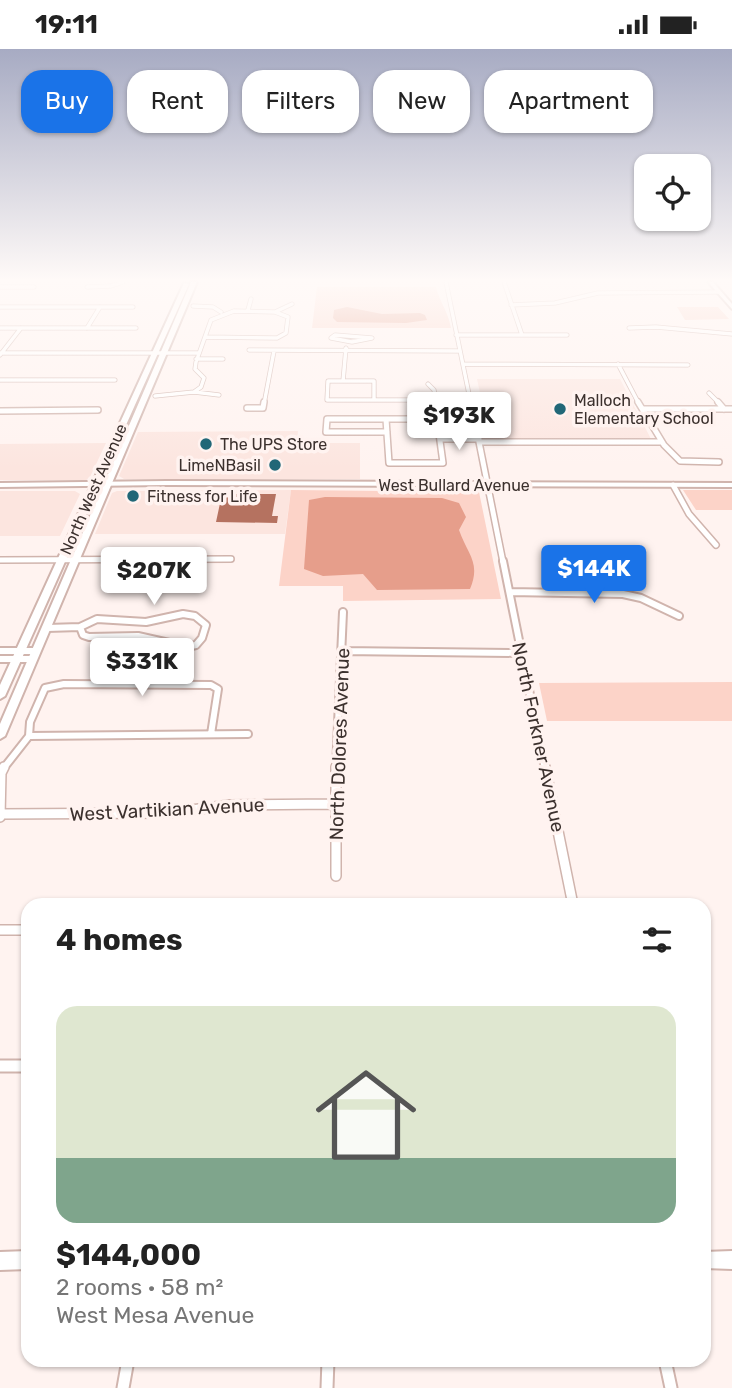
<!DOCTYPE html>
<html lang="en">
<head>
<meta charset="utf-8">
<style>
  body { margin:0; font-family:Rubik,sans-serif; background:#f6f6f6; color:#222; height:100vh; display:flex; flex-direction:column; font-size:26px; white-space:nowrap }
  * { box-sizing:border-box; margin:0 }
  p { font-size:23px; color:#767676 }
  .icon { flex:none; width:38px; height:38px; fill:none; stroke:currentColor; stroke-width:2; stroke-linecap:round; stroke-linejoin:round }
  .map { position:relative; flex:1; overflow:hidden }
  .details { position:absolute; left:21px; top:849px; width:690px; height:469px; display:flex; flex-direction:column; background:#fff; border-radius:21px; box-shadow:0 2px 5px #0004 }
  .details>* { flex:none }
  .guide { position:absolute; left:21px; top:21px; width:691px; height:63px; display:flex; gap:14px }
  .tools { position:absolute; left:634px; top:105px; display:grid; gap:14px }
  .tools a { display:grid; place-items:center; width:77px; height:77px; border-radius:14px; background:#fff; box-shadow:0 2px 5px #0004; font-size:35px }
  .price { position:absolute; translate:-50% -60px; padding:0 16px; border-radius:7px; background:#fff; color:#222; font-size:23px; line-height:46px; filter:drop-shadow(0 2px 4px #0008) }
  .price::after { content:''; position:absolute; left:50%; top:42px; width:21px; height:16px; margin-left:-10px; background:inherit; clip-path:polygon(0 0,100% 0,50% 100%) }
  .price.current { background:#1a73e8; color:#fff }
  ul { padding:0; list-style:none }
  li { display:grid; align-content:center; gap:14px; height:371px; padding:0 35px }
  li+li { border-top:2px solid #e0e0e0 }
  li span { display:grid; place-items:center; height:217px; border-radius:21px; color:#555 }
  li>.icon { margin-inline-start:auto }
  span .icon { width:126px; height:126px; fill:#fffc; stroke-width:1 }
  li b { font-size:30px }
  h2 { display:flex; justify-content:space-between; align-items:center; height:84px; padding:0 35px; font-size:30px }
  .chip { padding:0 24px; border-radius:21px; background:#fff; box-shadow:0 2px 5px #0004; font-size:24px; line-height:63px }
  .chip.current { background:#1a73e8; color:#fff }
  .status { display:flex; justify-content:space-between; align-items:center; height:49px; padding:0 35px; background:#fff; direction:ltr }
  .status svg { height:19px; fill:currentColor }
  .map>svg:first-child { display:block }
  .built { fill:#fce5df }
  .green { fill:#fcd3c8 }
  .water { fill:#e69e8b }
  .building { fill:#b57260 }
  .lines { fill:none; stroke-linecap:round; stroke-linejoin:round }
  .street-far4-casing { stroke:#d0b4ad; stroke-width:5 }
  .street-far3-casing { stroke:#d0b4ad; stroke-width:8 }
  .street-far2-casing { stroke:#d0b4ad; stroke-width:10 }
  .street-far1-casing { stroke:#d0b4ad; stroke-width:12 }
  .street-casing { stroke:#d0b4ad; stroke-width:15 }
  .secondary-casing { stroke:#d0b4ad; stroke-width:4 }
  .primary-casing { stroke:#d0b4ad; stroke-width:4 }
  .street-far4 { stroke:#fff; stroke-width:3.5 }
  .street-far3 { stroke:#fff; stroke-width:5 }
  .street-far2 { stroke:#fff; stroke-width:6 }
  .street-far1 { stroke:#fff; stroke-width:9 }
  .street { stroke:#fff; stroke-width:11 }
  .secondary { fill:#fff; fill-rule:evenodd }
  .primary { fill:#fff; fill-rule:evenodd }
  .poi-dot { fill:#216777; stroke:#fff3f0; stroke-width:2.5 }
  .labels { text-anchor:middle; stroke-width:7; stroke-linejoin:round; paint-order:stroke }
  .far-poi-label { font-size:16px; fill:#3c312e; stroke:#fff3f0; text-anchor:start }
  .far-street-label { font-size:16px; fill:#3c312e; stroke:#fff3f0 }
  .street-label { font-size:19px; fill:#3c312e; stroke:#fff3f0 }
</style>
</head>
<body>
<div class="status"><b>19:11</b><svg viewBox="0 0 49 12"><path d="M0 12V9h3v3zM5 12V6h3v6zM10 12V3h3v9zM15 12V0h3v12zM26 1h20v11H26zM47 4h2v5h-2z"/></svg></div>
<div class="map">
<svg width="732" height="1339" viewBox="0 0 732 1339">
  <rect width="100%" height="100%" fill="#fff3f0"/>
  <path class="built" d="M 477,330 L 620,330 L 651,390 L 490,390 Z
    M 298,382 L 297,394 L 360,394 L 360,430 L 124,430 L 119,427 L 138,383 Z
    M 106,394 L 90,428 L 86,431 L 0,431 L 0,395 Z
    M 291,441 L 285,485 L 95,485 L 112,444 L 117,442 Z
    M 0,442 L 75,442 L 80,445 L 60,487 L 0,487 Z"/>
  <path class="green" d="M 317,238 L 436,238 C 440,254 448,262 451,279 L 312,279 Z
    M 677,258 L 718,258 L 729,270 L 685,271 Z
    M 291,441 L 479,443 L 501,550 L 343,552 L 343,537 L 279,537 Z
    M 683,441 L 732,441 L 732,461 L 696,461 Z
    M 732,633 L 732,672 L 547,672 L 539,634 Z"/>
  <path class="water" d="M 347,258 L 382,265 L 420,264 L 425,266 L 427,271 L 406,274 L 337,273 L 333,269 L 334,261 Z
    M 325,448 L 442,449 L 459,454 L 466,468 L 459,481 C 468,506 481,514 470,540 L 377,541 L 363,525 L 323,527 L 304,520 L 309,451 Z"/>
  <path class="building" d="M 222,445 L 276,445 L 272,467 L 278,467 L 277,474 L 216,473 Z"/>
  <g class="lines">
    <defs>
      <path id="street-far4" d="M 446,233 L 471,355
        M 504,233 L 522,286
        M 0,238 L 34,238
        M 87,238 L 111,237 L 123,233
        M 511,256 L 555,254 L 598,244 L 719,243
        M 193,257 L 213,258 L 221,263
        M 0,258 L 133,258
        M 248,261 L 251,250
        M 0,279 L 136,279
        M 87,279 L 100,258
        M 629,279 L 656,278 L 732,285
        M 335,286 L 372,289 L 352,293 L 331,289 Z
        M 456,286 L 567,286
        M 206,288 L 277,289 L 286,284 L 288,268 L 275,263 L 292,255
        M 249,301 L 460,302
        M 0,304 L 198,304
        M 0,306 L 21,279
        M 196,310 L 223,310
        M 463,315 L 688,316
        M 618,315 L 639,355
        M 0,331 L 115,331
        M 328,332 L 374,332 L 374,351 L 327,351 Z
        M 343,332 L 346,299
        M 428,335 L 434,341 L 436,351
        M 194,343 L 201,338 L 204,329 L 195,320 L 196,313 L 211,271 L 234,262 L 275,263
        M 709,344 L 720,355
        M 155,347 L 194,343 L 219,346
        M 374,351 L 436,351 L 437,355
        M 264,355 L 274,302"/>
      <path id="street-far3" d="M 436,353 L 437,357 L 472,357
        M 471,353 L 503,513
        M 638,353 L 664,396 L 680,412 L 719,413
        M 718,353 L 724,360
        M 247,359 L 263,359 L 264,353
        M 644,360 L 732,360
        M 0,362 L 98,361
        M 386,370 L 437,370 L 443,414 L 389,414 Z
        M 386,370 L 327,370 L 326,383 L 387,383
        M 440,390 L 479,390
        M 480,393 L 660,393
        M 673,436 L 689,465 L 716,496
        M 0,511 L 231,510"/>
      <path id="street-far2" d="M 503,512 L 545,720
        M 510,543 L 623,545 L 641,549 L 679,567
        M 183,565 L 195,567 L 206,576 L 202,589 L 196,596 L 187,598 L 138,587 L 89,588 L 83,586 L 80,578 L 97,570 L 146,573 Z
        M 47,579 L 80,578
        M 0,602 L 37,602
        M 342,602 L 521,604
        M 0,610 L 33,610
        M 29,687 L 248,685
        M 3,720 L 29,687 L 30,673 L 45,639 L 64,635 L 211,636 L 218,640 L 211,685
        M 336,720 L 343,563"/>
      <path id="street-far1" d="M 336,718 L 336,827
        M 545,718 L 573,856
        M 0,765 L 168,764 L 230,756 L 334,755
        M 0,768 L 1,724 L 4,718
        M 0,881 L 28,881"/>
      <path id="street" d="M 0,1017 L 28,1017
        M 665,1311 L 671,1339
        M 123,1339 L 128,1311
        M 327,1339 L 328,1311"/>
      <path id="secondary" d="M 191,233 L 197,233 L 5,687 L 0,690 L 0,675 Z
        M 708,233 L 713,233 L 732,255 L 732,260 Z
        M 184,234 L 189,235 L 5,647 L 0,650 L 0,636 Z
        M 28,1202 L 28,1220 L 0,1221 L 0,1203 Z
        M 732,1202 L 732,1220 L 704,1219 L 704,1203 Z"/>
      <path id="primary" d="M 167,432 L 732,434 L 732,438 L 167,436 L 0,438 L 0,434 Z"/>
    </defs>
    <use href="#street-far4" class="street-far4-casing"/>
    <use href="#street-far3" class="street-far3-casing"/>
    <use href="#street-far2" class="street-far2-casing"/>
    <use href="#street-far1" class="street-far1-casing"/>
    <use href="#street" class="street-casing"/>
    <use href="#secondary" class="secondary-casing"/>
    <use href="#primary" class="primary-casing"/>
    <use href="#street-far4" class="street-far4"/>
    <use href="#street-far3" class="street-far3"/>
    <use href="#street-far2" class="street-far2"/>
    <use href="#street-far1" class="street-far1"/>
    <use href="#street" class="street"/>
    <use href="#secondary" class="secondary"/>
    <use href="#primary" class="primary"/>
  </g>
  <linearGradient id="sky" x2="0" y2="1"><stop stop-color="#a7abc3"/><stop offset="0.55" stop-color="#fffaf8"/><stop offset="1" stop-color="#fffaf8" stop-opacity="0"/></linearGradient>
  <rect width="732" height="420" fill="url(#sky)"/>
  <g class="poi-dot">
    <circle cx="560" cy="360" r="7"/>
    <circle cx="206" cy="395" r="7"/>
    <circle cx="275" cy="416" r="7"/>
    <circle cx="133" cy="447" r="7"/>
  </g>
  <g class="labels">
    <g class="far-poi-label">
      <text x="574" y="357">Malloch<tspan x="574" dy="18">Elementary School</tspan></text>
      <text x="220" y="401">The UPS Store</text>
      <text x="261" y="422" text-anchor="end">LimeNBasil</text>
      <text x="147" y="453">Fitness for Life</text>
    </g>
    <g class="far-street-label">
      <text x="454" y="442">West Bullard Avenue</text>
      <text transform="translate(93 440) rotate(-66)" y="6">North West Avenue</text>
    </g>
    <g class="street-label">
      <text transform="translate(539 688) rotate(78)" y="7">North Forkner Avenue</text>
      <text transform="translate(339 695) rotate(-88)" y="7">North Dolores Avenue</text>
      <text transform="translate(167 760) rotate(-3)" y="7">West Vartikian Avenue</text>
    </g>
  </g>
</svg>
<div class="tools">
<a><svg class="icon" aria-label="locate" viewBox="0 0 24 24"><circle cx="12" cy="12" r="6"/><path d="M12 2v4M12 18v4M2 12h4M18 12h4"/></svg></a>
</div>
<b class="price" style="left:459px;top:403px">$193K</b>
<b class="price current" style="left:594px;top:556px">$144K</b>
<b class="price" style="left:154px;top:558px">$207K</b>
<b class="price" style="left:142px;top:649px">$331K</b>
<div class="guide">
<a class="chip current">Buy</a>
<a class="chip">Rent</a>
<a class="chip">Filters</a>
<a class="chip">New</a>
<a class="chip">Apartment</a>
</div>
<section class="details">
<h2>4 homes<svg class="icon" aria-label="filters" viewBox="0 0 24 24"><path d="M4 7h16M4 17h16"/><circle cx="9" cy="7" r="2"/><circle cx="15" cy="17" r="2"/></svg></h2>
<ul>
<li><span style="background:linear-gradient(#dfe7d0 70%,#7fa58c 0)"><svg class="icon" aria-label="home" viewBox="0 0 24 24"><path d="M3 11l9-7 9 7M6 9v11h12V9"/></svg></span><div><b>$144,000</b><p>2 rooms · 58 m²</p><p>West Mesa Avenue</p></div></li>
</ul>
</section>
</div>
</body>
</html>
